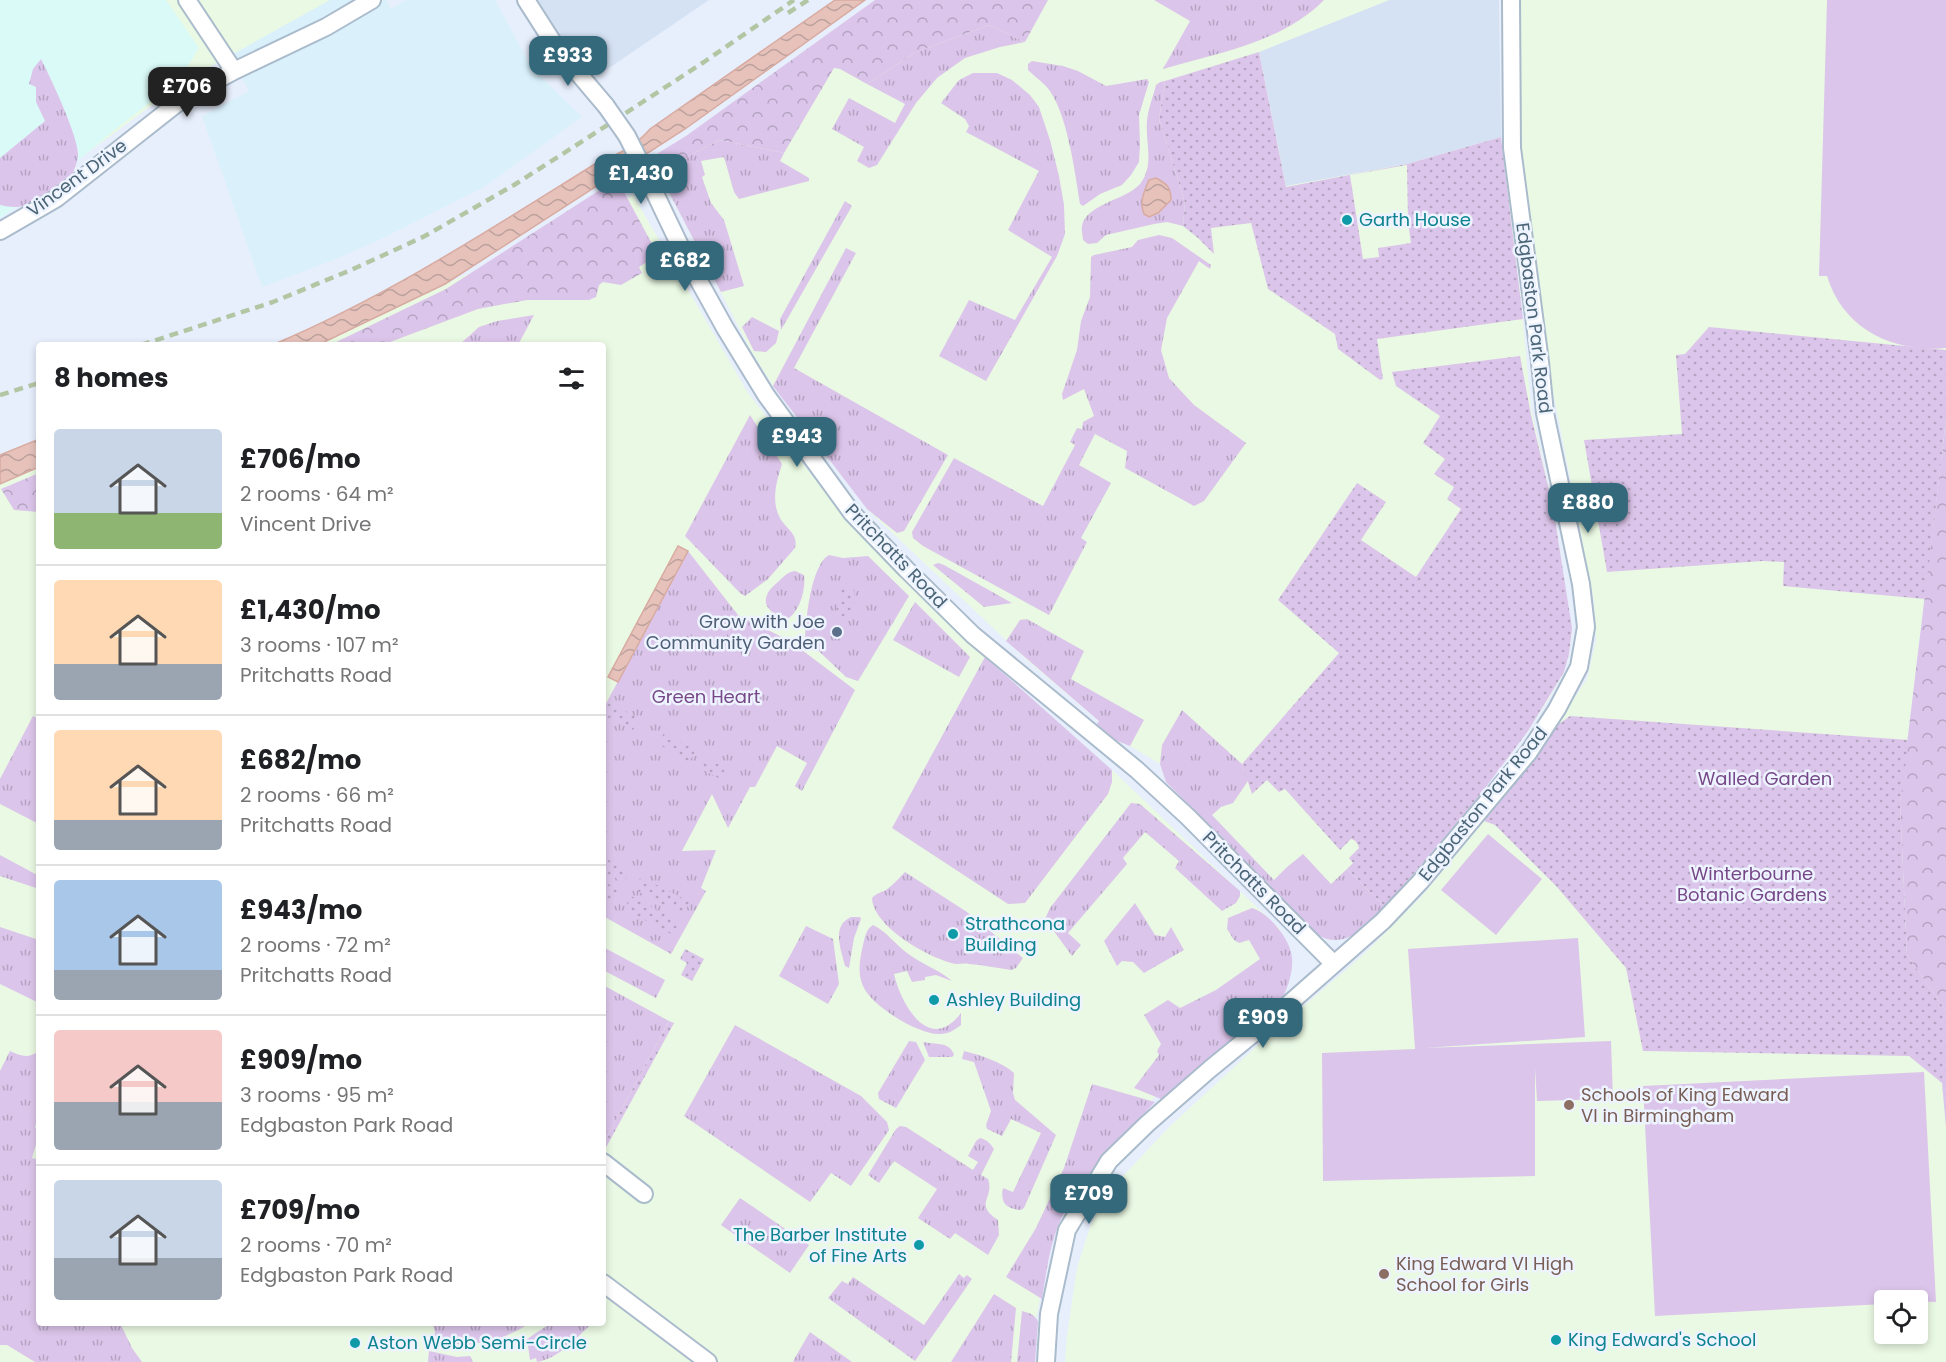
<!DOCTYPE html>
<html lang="en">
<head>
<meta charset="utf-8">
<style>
  body { margin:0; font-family:Poppins,sans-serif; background:#f6f6f6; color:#202124; height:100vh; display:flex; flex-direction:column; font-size:22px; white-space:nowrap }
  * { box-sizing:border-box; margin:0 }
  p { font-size:20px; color:#757577 }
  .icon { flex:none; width:33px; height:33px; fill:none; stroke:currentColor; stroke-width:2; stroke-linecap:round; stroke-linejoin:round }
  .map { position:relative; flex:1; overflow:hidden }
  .side { position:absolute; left:36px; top:342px; width:570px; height:984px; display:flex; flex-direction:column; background:#fff; border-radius:6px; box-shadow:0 3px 9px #0003 }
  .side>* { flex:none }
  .buttons { position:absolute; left:1874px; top:1290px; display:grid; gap:12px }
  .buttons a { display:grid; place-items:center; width:54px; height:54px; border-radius:6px; background:#fff; box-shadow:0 3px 9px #0003; font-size:30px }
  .price { position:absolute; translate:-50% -51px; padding:0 14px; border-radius:12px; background:#34687b; color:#fff; font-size:20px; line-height:39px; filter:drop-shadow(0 2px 3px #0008) }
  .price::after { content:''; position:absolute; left:50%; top:36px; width:18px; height:14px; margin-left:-9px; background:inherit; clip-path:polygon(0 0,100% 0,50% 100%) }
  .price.selected { background:#222; color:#fff }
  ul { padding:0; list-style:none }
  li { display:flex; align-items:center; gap:18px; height:150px; padding:0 18px }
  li+li { border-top:2px solid #e0e0e0 }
  li span { display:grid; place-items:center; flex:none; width:168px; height:120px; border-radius:6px; color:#555 }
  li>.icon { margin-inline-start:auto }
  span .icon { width:72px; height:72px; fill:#fffc; stroke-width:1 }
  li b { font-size:26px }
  h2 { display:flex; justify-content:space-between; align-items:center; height:72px; padding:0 18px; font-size:26px }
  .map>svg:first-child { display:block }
  .residential { fill:#d5e2f4 }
  .commercial { fill:#daf1fc }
  .education { fill:#eaf9e3; fill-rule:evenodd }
  .medical { fill:#dafaf7 }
  .grass { fill:url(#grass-tufts) }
  .forest { fill:url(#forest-crowns) }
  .garden { fill:url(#garden-dots); fill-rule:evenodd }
  .pitch { fill:#dcc5ea }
  .water { fill:url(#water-waves); stroke:#d8aba1; stroke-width:1.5 }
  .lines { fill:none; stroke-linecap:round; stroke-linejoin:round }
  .minor-casing { stroke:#abc; stroke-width:20 }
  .minor { stroke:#fff; stroke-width:16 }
  .rail { stroke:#b3c6a4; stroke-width:4.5; stroke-dasharray:9 6; stroke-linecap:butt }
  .minor-bridge-casing { stroke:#abc; stroke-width:20; stroke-linecap:butt }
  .minor-bridge { stroke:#fff; stroke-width:16 }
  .culture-dot { fill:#0f9aa8; stroke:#edf3ff; stroke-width:2 }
  .service-dot { fill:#5c6f8a; stroke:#edf3ff; stroke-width:2 }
  .education-dot { fill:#8d6e63; stroke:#edf3ff; stroke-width:2 }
  .labels { text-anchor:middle; stroke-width:5; stroke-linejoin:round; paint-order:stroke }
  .street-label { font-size:18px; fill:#4b6576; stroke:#edf3ff }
  .culture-label { font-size:18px; fill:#0d838f; stroke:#edf3ff; text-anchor:start }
  .service-label { font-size:18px; fill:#4e5e75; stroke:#edf3ff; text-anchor:end }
  .park-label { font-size:18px; fill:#774888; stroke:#edf3ff }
  .education-label { font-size:18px; fill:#785e54; stroke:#edf3ff; text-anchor:start }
</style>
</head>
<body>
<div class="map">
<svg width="1946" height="1362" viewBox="0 0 1946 1362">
  <defs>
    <pattern id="grass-tufts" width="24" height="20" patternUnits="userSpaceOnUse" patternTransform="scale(1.5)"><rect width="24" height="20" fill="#dcc5ea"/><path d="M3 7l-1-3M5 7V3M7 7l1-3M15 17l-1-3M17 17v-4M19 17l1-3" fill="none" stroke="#b4a4c2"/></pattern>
    <pattern id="forest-crowns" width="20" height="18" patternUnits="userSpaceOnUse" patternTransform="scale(1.5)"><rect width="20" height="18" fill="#dcc5ea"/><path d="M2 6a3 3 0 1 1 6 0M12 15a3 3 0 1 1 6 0" fill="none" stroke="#b4a4c2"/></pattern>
    <pattern id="garden-dots" width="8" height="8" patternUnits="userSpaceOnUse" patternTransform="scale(1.5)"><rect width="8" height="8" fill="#dcc5ea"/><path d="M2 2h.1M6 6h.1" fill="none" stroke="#b4a4c2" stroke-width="1.8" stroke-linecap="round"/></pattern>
    <pattern id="water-waves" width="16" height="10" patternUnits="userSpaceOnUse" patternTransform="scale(1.5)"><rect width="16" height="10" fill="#e6c2bb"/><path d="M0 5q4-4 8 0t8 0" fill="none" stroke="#bca19d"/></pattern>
  </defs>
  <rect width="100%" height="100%" fill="#e7eefc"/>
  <path class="residential" d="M 536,0 L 709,0 L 606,70 L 580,70 Z
    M 1389,0 L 1499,0 L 1501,137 L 1407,164 L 1286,187 L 1259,52 Z"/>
  <path class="commercial" d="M 196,0 L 387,0 L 390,9 L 406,0 L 495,0 L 532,68 L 582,117 L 484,187 L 377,241 L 331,261 L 262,287 L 202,116 L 249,91 Z"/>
  <path class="education" d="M 0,0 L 330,0 L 199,73 L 163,97 L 0,217 Z
    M 904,0 L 1389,0 L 1259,52 L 1286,186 L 1407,164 L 1501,137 L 1520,290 L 1531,408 L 1553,507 L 1572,628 L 1569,654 L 1564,672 L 1549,698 L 1528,731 L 1470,807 L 1371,924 L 1350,937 L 1330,940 L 1298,922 L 1206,822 L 1166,782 L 1160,764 L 1130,746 L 1115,740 L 1095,726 L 1099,721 L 1028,661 L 867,509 L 773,386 L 750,349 L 661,177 Z
    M 1520,0 L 1946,0 L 1946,419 L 1900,802 L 1907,955 L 1946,1011 L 1946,1362 L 1065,1362 L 1067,1335 L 1077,1268 L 1091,1224 L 1111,1189 L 1169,1127 L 1258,1045 L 1362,956 L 1422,896 L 1484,821 L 1555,727 L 1587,679 L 1596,641 L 1594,601 L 1550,376 L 1533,259 L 1520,128 L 1518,22 ZM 1884,1300 L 1917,1300 L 1917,1334 L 1884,1334 Z
    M 633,195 L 748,393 L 849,523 L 979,652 L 1112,770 L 1280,929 L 1269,959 L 1180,1072 L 1106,1145 L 1055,1225 L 1032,1339 L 1032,1362 L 0,1362 L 0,484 L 39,467 L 39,1323 L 603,1323 L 603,345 L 318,345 L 445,284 L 579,227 Z"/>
  <path class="medical" d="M 0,0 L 166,0 L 199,48 L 179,80 L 113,131 L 47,187 L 0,218 Z"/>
  <path class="grass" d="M 1154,0 L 1324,0 C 1283,42 1218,53 1163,69 L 1190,21 Z
    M 989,25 L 1025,42 L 1000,47 L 965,58 L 937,78 L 916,103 L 877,165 L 869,168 L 857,161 L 864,147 L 832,129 L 849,98 L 895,123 L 905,104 L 867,84 L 914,53 Z
    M 41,59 C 50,77 80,139 78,157 C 77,163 74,170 72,175 C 68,182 57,187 51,192 C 35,205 20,210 0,205 L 0,158 L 45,121 L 36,102 L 36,87 L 29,84 L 33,69 Z
    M 1032,61 L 1063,66 L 1078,71 L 1106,86 L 1147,79 L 1149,82 L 1139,115 L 1140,145 L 1139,162 L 1131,175 L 1122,185 L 1100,194 L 1083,206 L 1080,204 C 1075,173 1067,109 1046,86 C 1040,80 1033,75 1028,70 L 1028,64 Z
    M 973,73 L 997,73 L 1012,80 L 1030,95 L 1039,107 L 1050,140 L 1059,176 L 1064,205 L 1065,234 L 1057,256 L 986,381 L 939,356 L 969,300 L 1015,320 L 1052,257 L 1008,230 L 1039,171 L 966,132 L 969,126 L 965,119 L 941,103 L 959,80 Z
    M 1165,81 L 1159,119 L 1185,203 L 1183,226 L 1167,222 L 1154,224 L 1106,235 L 1097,243 L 1088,244 L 1083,240 C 1083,236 1081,230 1082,226 C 1086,204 1126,200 1140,184 C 1155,165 1145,143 1147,121 C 1148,109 1153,97 1156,85 L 1160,82 Z
    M 720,140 L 784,153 L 780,161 L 809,178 L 809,181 L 739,199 L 734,192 L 724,157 L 701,161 L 705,175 L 702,177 L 711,203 L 724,220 L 744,286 L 721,292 L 661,177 L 692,154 Z
    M 845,201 L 852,206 L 781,330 L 780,319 Z
    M 1159,235 L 1172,238 L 1211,265 L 1210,269 L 1199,261 L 1167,318 L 1161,350 L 1169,378 L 1194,405 L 1246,443 L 1204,501 L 1194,506 L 1125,468 L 1127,451 L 1095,434 L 1079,465 L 1111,483 L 1081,538 L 1087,542 L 1049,615 L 923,546 L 913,538 L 912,532 L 954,458 L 1043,506 L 1075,445 L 1070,442 L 1077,428 L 1082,429 L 1083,422 L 1094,416 L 1084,389 L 1063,400 L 1062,394 L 1077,350 L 1081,321 L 1090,297 L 1091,257 L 1094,255 L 1132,247 L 1138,240 Z
    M 846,248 L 856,253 L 794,368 L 948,455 L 904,531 L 897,533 L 867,509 L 773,386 Z
    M 534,315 L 518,345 L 459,345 L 479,327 L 497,321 Z
    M 752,317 L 779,331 L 776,343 L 766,352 L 754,351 L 742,327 Z
    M 750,415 L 782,464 C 777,480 771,499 779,516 C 784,528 799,533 795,548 L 768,579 L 745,596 L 740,593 L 685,536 Z
    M 688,551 L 738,615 L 790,641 L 855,690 L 802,791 L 795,786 L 807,763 L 777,746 L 755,787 L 750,787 L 728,828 L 712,794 L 682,851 L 716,850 L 701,888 L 706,891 L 671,954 L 603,916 L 603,709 Z
    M 829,555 L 843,558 L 868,556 L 909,596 L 858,681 L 846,677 L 805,638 C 806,618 811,565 829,555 Z
    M 938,563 L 944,565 L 1012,603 L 984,607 L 933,565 Z
    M 795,571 L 804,575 C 806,589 800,610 789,618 C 778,617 761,609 767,595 C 769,589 775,585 779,581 C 784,576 788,572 795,571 Z
    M 915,602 L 970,657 L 959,677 L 893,640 Z
    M 1027,619 L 1084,651 L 1071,679 L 1144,720 L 1130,746 L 1115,740 L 1095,726 L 1099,721 L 1006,641 L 1020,620 Z
    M 985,657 L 1112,770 L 1112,782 L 1108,794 L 1025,903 L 1008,904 L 892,828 Z
    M 1182,710 L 1242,764 L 1248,781 L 1233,803 L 1221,807 L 1212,815 L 1274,880 L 1286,868 L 1303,854 L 1331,884 L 1347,869 L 1385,907 C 1372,923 1350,945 1327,939 C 1321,937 1315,934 1309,932 L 1206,822 L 1166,782 L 1160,764 L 1162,745 Z
    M 33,716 L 39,719 L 39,824 L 0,804 L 0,779 Z
    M 1131,803 L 1140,804 L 1240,891 L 1240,896 L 1236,903 L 1222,911 L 1175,868 L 1179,861 L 1145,832 L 1123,858 L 1127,864 L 1068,933 L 1081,945 L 1072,956 L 1045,919 L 1050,908 Z
    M 0,855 L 39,876 L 39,889 L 0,876 Z
    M 905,872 L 967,912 L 1023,958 L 1016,968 L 1011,970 C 997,968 983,965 969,964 C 965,963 960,964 956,964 C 930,959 873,927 872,898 C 877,893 880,893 886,890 C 893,885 899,878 905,872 Z
    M 1135,903 L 1155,935 L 1165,937 L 1171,927 L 1184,950 L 1144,973 L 1133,962 L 1122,961 L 1117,966 L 1104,941 Z
    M 1252,908 C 1269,913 1291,940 1292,958 C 1293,971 1289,983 1284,995 L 1161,1099 L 1134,1088 L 1159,1055 L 1157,1051 L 1161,1044 L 1144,1015 L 1168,1000 L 1180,1008 L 1216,990 L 1260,959 L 1249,940 L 1239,943 L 1234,940 L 1227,929 L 1228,918 Z
    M 851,917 L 860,917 L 861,919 L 854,938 L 849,968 L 845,966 C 841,949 831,926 851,917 Z
    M 873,925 C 886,931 895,944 907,953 C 921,964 938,969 952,981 L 936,975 L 925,977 L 925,980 L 912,982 L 907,971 L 894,974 C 901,1004 929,1055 961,1013 L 961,1025 C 954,1030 949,1034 940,1034 C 919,1035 871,1006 863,986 C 857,972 860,959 863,945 C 865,937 866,929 873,925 Z
    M 806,926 L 833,939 L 839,984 L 828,1004 L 779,976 Z
    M 0,927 L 39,940 L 39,1003 L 0,984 Z
    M 603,947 L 665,980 L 656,998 L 603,970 Z
    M 603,985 L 669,1021 L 603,1144 Z
    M 735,1025 L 861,1096 L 887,1122 L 889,1130 L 851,1186 L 831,1173 L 810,1202 L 684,1116 Z
    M 909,1041 L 916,1042 L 925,1060 L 896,1108 L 879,1099 L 878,1093 Z
    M 923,1042 C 935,1045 950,1041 954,1055 L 952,1057 L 929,1057 Z
    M 10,1051 C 21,1056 28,1059 39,1051 L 39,1121 L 37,1120 L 35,1128 L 39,1130 L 39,1134 L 32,1158 L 39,1160 L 39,1323 L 120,1323 L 132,1348 L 142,1362 L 35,1362 L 7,1345 L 0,1345 L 0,1071 Z
    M 964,1051 C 980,1055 1002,1062 1014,1073 L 1013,1093 L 1015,1100 L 1056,1135 L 1024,1208 L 1021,1210 C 1006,1209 1000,1203 1003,1188 L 1013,1192 L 1041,1133 L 1011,1119 L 1002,1136 L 987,1129 L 986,1125 L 991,1111 L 974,1062 L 962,1059 Z
    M 1092,1084 L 1155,1102 C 1121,1138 1076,1180 1058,1226 C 1049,1249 1046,1274 1042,1299 L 1006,1277 L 1036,1228 L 1064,1168 Z
    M 900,1126 L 906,1127 L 973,1170 L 978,1162 L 968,1156 L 976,1141 L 980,1138 C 987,1140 990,1143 994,1149 L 981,1175 L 988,1179 C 995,1199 973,1203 998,1220 L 999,1235 L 988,1255 L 955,1233 L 950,1239 L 918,1218 L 937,1189 L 894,1161 L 879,1183 L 868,1175 L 896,1129 Z
    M 740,1198 L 809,1245 L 790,1273 L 721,1225 Z
    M 959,1274 L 964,1278 L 967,1275 L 972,1279 L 915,1361 L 828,1298 L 842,1281 L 848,1284 L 853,1277 L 924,1325 Z
    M 994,1294 L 1016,1308 L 1011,1362 L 951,1362 Z
    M 1022,1311 C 1029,1313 1035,1314 1038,1322 L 1035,1362 L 1017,1362 Z
    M 433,1323 L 530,1323 C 501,1342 468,1349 433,1341 L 435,1333 Z
    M 551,1323 L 587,1323 L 590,1325 C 576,1339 557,1359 537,1362 L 536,1358 L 530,1360 L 527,1339 Z
    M 810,1332 L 852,1362 L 794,1362 L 793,1361 Z
    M 429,1351 L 457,1357 L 470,1356 L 473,1362 L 428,1362 Z"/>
  <path class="forest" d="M 875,0 L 1048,0 L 1025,42 L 989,25 L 914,53 L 867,84 L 840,69 L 834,68 L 784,153 L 720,140 L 692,154 L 661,177 L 647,160 L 686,136 Z
    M 617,179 L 658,255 L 639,267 L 642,273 L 621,285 L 603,282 L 599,285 L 596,297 L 589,300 L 527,300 L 478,309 L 382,345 L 330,345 L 446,289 Z
    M 1946,420 L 1946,1011 L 1907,955 L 1900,802 Z
    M 39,473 L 39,512 L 14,510 L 1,489 Z"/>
  <path class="garden" d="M 1259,52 L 1286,187 L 1407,164 L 1501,137 L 1523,319 L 1377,339 L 1383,379 L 1380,380 L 1338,349 L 1335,334 L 1268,289 L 1251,223 L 1211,228 L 1214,254 L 1198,238 L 1183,226 L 1185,203 L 1159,119 L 1165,81 ZM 1407,165 L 1408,222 L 1411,243 L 1378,248 L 1379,257 L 1363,259 L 1350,175 Z
    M 1709,327 L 1946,350 L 1946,419 L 1925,599 L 1783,586 L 1784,562 L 1762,561 L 1607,572 L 1584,440 L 1682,434 L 1676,355 L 1685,354 Z
    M 1520,356 L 1531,415 L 1553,507 L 1572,628 L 1569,654 L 1564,672 L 1528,731 L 1470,808 L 1385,907 L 1347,869 L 1353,863 L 1349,858 L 1359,848 C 1358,844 1356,840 1351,839 L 1340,850 L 1285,789 L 1279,792 L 1267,780 L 1252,794 L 1242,764 L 1339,653 L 1278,600 L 1357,483 L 1386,502 L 1361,540 L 1416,577 L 1461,509 L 1447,499 L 1454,487 L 1434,474 L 1445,459 L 1423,443 L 1440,416 L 1396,386 L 1392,372 Z
    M 841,588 L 854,590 L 854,602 L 848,618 L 835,617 Z
    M 608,702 L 639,718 L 633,730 L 603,715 Z
    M 1570,716 L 1909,740 L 1900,802 L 1907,955 L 1946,1011 L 1946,1127 L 1942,1083 L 1909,1056 L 1643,1051 L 1626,968 L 1557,887 L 1495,825 L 1484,821 L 1555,727 Z
    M 664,733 L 696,750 L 689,762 L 658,744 Z
    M 706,758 L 726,768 L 720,779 L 700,768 Z
    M 603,857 L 630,871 L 624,883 L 603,872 Z
    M 641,877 L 690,902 L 683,915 L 634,889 Z
    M 603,881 L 620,890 L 614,902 L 603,896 Z
    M 631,896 L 680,922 L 673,935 L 624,909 Z
    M 685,949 L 704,959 L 692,981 L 681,975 L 687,963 L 680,959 Z
    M 669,1021 L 674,1023 L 603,1153 L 603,1144 Z"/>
  <path class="pitch" d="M 1827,0 L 1946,0 L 1946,348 C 1893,353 1843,329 1827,276 L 1819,276 Z
    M 1488,834 L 1542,879 L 1496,935 L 1441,890 Z
    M 1578,938 L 1585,1037 L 1425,1048 L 1611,1041 L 1613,1099 L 1537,1101 L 1535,1068 L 1535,1176 L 1323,1181 L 1322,1053 L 1415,1049 L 1408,949 Z
    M 1924,1072 L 1936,1302 L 1884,1300 L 1884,1304 L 1655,1316 L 1643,1086 Z"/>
  <path class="water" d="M 835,0 L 865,0 L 685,129 L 445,284 L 318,345 L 272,345 C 389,296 495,226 603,159 C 620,155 639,142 650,129 Z
    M 1156,178 C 1167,184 1171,187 1171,200 L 1158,213 L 1149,217 L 1144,214 C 1139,202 1144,192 1149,180 Z
    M 39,439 L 39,467 L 0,484 L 0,455 Z
    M 678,546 L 688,551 L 618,682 L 608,677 Z"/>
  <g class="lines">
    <defs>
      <path id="minor" d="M 187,0 L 234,71
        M 526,0 L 556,47 L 606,106
        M 641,164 L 684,254 L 725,328 L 766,395 L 852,513 L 906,569 L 973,635 L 1137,770 L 1188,817 L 1334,964
        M 0,231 L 57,198 L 184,98 L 234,71 L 326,27 L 372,0
        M 603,1162 L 644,1194
        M 603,1283 L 708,1362
        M 1046,1362 L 1049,1314 L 1067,1230 L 1109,1161 L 1147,1124 L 1210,1069 L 1275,1016 L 1383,921 L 1420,882 L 1529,752 L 1557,709 L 1579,667 L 1586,627 L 1581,584 L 1545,413 L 1540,362 L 1512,148 L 1511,0"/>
    </defs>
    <use href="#minor" class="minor-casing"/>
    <use href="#minor" class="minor"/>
    <path class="rail" d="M 788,13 L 808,0
      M 141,345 L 273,302 L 351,270 L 425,236 L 514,185 L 589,137 L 704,62 L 794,0
      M 0,395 L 39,383"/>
    <defs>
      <path id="minor-bridge" d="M 606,106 L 627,136 L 641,164"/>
    </defs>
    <use href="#minor-bridge" class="minor-bridge-casing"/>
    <use href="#minor-bridge" class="minor-bridge"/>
  </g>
  <g class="culture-dot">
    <circle cx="1347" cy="220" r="6"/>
    <circle cx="953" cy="934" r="6"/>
    <circle cx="934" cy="1000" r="6"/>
    <circle cx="919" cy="1245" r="6"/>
    <circle cx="1556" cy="1340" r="6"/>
    <circle cx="355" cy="1343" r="6"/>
  </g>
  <circle class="service-dot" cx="837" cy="632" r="6"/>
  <g class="education-dot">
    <circle cx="1569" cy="1105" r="6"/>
    <circle cx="1384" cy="1274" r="6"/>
  </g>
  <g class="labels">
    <g class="street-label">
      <text transform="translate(77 178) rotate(-36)" y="6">Vincent Drive</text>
      <text transform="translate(1534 318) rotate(83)" y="6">Edgbaston Park Road</text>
      <text transform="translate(896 556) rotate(46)" y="6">Pritchatts Road</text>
      <text transform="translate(1483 804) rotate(-51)" y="6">Edgbaston Park Road</text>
      <text transform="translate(1254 883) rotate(45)" y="6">Pritchatts Road</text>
    </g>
    <g class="culture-label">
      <text x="1359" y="226">Garth House</text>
      <text x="965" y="930">Strathcona<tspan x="965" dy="21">Building</tspan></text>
      <text x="946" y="1006">Ashley Building</text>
      <text x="907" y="1241" text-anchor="end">The Barber Institute<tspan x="907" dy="21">of Fine Arts</tspan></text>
      <text x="1568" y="1346">King Edward's School</text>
      <text x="367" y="1349">Aston Webb Semi-Circle</text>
    </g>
    <g class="service-label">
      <text x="825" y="628">Grow with Joe<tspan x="825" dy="21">Community Garden</tspan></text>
    </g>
    <g class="park-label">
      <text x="706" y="703">Green Heart</text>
      <text x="1765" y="785">Walled Garden</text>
      <text x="1752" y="880">Winterbourne<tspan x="1752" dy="21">Botanic Gardens</tspan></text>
    </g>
    <g class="education-label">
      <text x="1581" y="1101">Schools of King Edward<tspan x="1581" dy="21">VI in Birmingham</tspan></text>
      <text x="1396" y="1270">King Edward VI High<tspan x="1396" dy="21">School for Girls</tspan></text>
    </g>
  </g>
</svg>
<div class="buttons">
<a><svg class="icon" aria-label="locate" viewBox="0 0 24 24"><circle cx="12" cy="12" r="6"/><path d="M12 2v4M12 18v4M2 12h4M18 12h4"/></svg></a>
</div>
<b class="price" style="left:568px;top:87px">£933</b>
<b class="price selected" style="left:187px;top:118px">£706</b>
<b class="price" style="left:641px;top:205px">£1,430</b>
<b class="price" style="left:685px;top:292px">£682</b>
<b class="price" style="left:797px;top:468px">£943</b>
<b class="price" style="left:1588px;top:534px">£880</b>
<b class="price" style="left:1263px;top:1049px">£909</b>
<b class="price" style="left:1089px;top:1225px">£709</b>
<section class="side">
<h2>8 homes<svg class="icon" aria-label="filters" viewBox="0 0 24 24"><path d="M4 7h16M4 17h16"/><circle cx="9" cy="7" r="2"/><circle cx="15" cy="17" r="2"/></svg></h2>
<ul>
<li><span style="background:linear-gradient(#c9d6e8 70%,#8fb573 0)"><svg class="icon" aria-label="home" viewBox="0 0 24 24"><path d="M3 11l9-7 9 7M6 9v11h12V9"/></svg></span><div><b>£706/mo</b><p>2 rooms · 64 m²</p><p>Vincent Drive</p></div></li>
<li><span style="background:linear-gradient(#ffd9b3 70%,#9aa5b1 0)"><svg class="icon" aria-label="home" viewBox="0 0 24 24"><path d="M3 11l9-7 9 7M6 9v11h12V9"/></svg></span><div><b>£1,430/mo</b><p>3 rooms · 107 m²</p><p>Pritchatts Road</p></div></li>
<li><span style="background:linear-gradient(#ffd9b3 75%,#9aa5b1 0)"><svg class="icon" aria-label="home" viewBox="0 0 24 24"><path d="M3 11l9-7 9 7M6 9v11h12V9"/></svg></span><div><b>£682/mo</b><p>2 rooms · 66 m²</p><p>Pritchatts Road</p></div></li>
<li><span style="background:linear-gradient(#a9c7e8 75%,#9aa5b1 0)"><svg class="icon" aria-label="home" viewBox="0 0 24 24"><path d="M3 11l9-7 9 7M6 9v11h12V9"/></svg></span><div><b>£943/mo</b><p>2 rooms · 72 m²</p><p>Pritchatts Road</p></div></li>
<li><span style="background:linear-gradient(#f6c9c9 60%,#9aa5b1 0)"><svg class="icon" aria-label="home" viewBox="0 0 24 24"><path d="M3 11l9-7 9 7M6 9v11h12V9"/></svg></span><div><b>£909/mo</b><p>3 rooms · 95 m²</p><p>Edgbaston Park Road</p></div></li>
<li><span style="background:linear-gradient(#c9d6e8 65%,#9aa5b1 0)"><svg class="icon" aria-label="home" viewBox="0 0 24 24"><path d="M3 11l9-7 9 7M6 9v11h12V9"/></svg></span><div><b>£709/mo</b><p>2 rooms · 70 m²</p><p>Edgbaston Park Road</p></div></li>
</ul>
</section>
</div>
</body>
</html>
